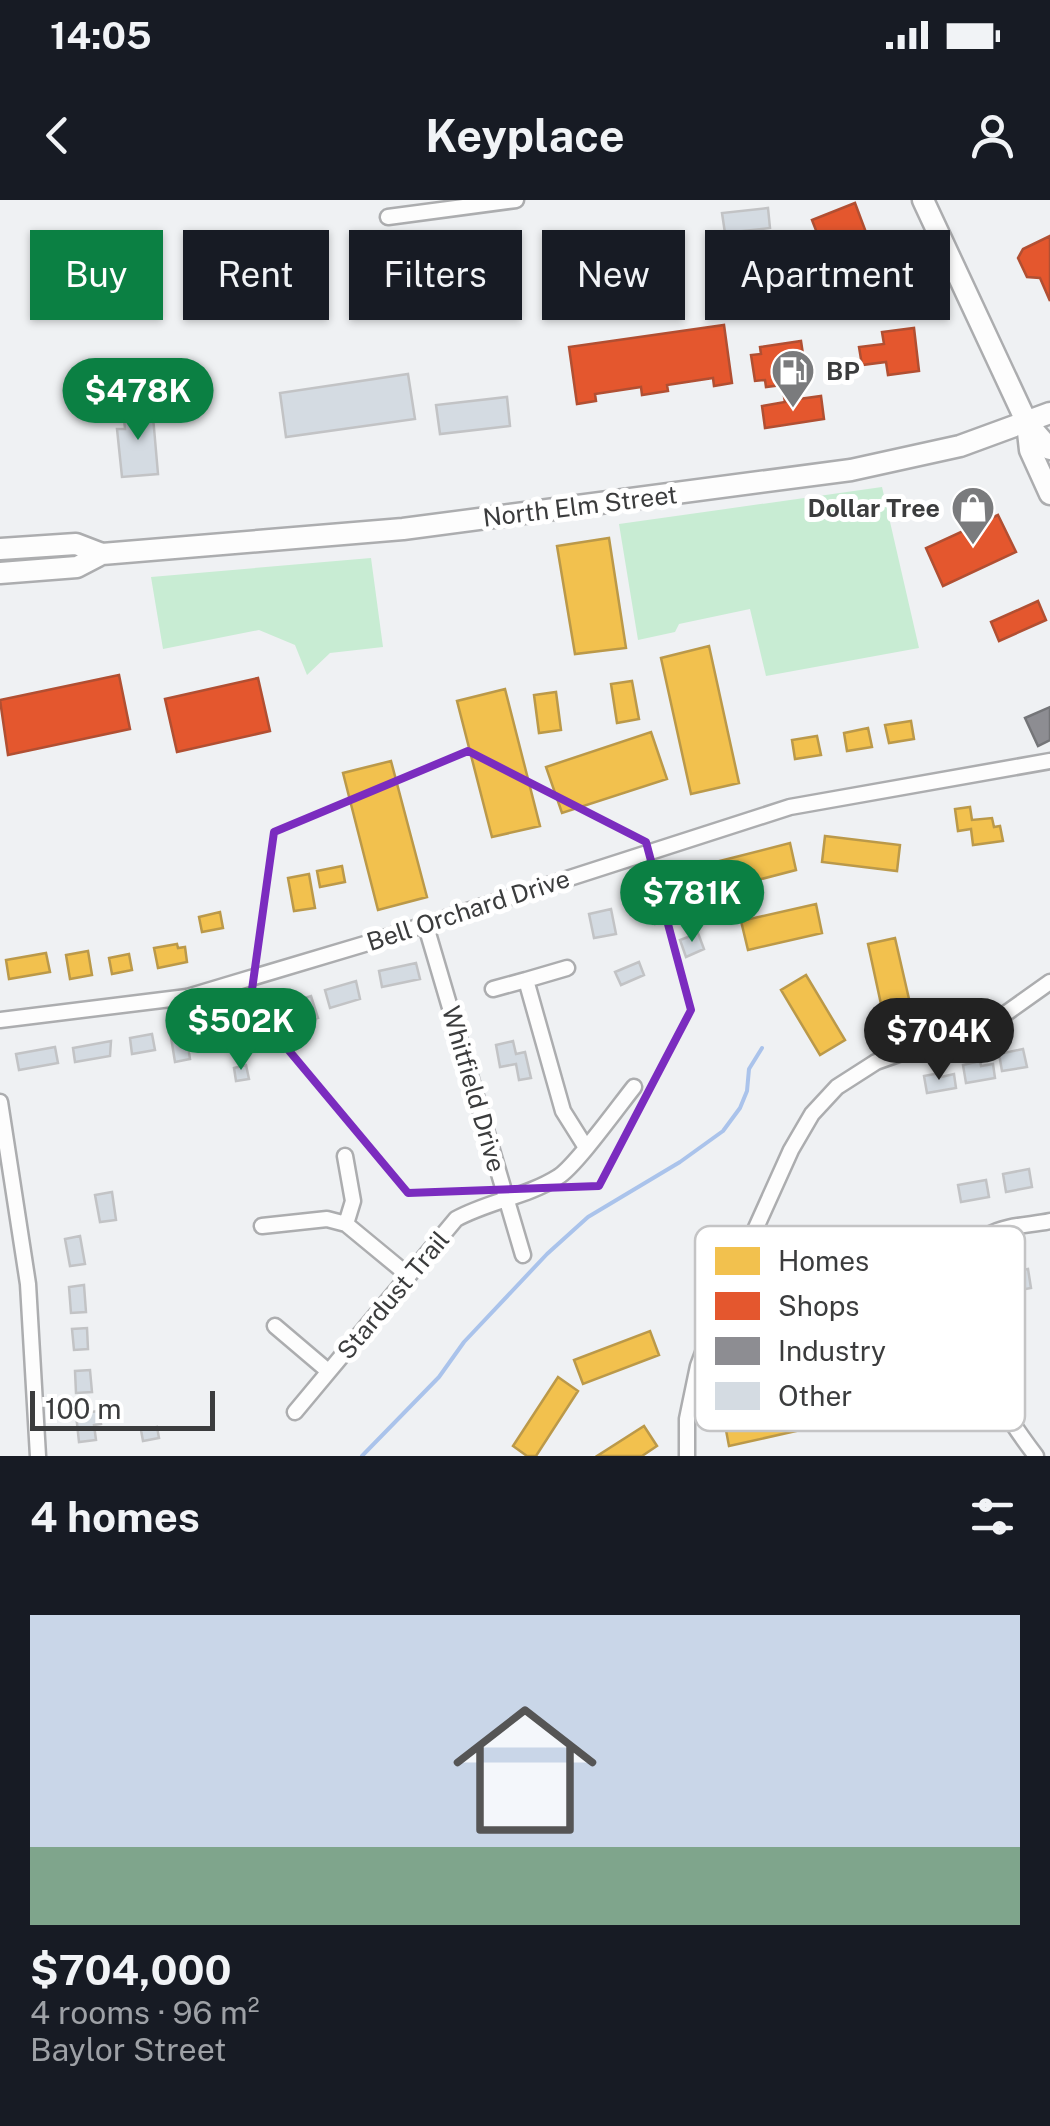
<!DOCTYPE html>
<html lang="en">
<head>
<meta charset="utf-8">
<style>
  body { margin:0; font-family:"Public Sans",sans-serif; background:#20242c; color:#f1f3f6; height:100vh; display:flex; flex-direction:column; font-size:38px; white-space:nowrap }
  * { box-sizing:border-box; margin:0 }
  p { font-size:32px; color:#9ea1a6 }
  .icon { flex:none; width:55px; height:55px; fill:none; stroke:currentColor; stroke-width:2; stroke-linecap:round; stroke-linejoin:round }
  .map { position:relative; height:1256px; overflow:hidden }
  .drawer { display:flex; flex-direction:column; background:#171b24; flex:1 }
  .drawer>* { flex:none }
  .top-card { position:absolute; left:30px; top:30px; width:990px; height:90px; display:flex; gap:20px }
  .scale { position:absolute; left:30px; bottom:25px; width:185px; box-sizing:border-box; padding-left:10px; border:5px solid #3b3c3d; border-top:0; font-size:28px; line-height:35px; white-space:nowrap; color:#3b3c3d; -webkit-text-stroke:8px #fff; paint-order:stroke }
  .price { position:absolute; translate:-50% -85px; padding:0 22px; border-radius:35px; background:#0b8043; color:#fff; font-size:32px; line-height:65px; filter:drop-shadow(0 2px 5px #0008) }
  .price::after { content:''; position:absolute; left:50%; top:60px; width:30px; height:22px; margin-left:-15px; background:inherit; clip-path:polygon(0 0,100% 0,50% 100%) }
  .price.current { background:#222; color:#fff }
  ul { padding:0; list-style:none }
  li { display:grid; align-content:center; gap:20px; height:530px; padding:0 30px }
  li span { display:grid; place-items:center; height:310px; border-radius:0px; color:#555 }
  li>.icon { margin-inline-start:auto }
  span .icon { width:180px; height:180px; fill:#fffc; stroke-width:1 }
  li b { font-size:42px }
  h2 { display:flex; justify-content:space-between; align-items:center; height:120px; padding:0 30px; font-size:42px }
  .chip { padding:0 35px; border-radius:0px; background:#171b24; box-shadow:0 2px 8px #0004; font-size:35px; line-height:90px }
  .chip.current { background:#0b8043; color:#fff }
  .status { display:flex; justify-content:space-between; align-items:center; height:70px; padding:0 50px; background:#171b24; direction:ltr }
  .status svg { height:28px; fill:currentColor }
  header { display:flex; justify-content:space-between; align-items:center; height:130px; padding:0 30px; background:#171b24; font-size:45px; font-weight:700 }
  .map>svg:first-child { display:block }
  .green { fill:#c8ecd3 }
  .homes { fill:#f2c14e; stroke:#bb9949; stroke-width:2.5 }
  .shops { fill:#e4572e; stroke:#b14f32; stroke-width:2.5 }
  .industry { fill:#8d8d92; stroke:#747578; stroke-width:2.5 }
  .lines { fill:none; stroke-linecap:round; stroke-linejoin:round }
  .stream { stroke:#aac3eb; stroke-width:4 }
  .building { fill:#d4dbe2; stroke:#c2c3c5; stroke-width:2.5 }
  .minor-casing { stroke:#acadaf; stroke-width:19 }
  .secondary-casing { stroke:#acadaf; stroke-width:25 }
  .minor { stroke:#fdfdfd; stroke-width:14 }
  .secondary { stroke:#fdfdfd; stroke-width:20 }
  .marked { fill:none; stroke:#7b2cbf; stroke-width:8; stroke-linejoin:round }
  .labels { text-anchor:middle; stroke-width:10; stroke-linejoin:round; paint-order:stroke }
  .poi-label { font-size:25px; font-weight:bold; fill:#3b3c3d; stroke:#fff; text-anchor:start }
  .street-label { font-size:25px; fill:#3b3c3d; stroke:#fff }
  .key { fill:#fff; stroke:#c4c4c5; stroke-width:2.5 }
  .key-label { font-size:28px; fill:#3b3c3d }
</style>
</head>
<body>
<div class="status"><b>14:05</b><svg viewBox="0 0 49 12"><path d="M0 12V9h3v3zM5 12V6h3v6zM10 12V3h3v9zM15 12V0h3v12zM26 1h20v11H26zM47 4h2v5h-2z"/></svg></div>
<header><svg class="icon" aria-label="back" viewBox="0 0 24 24"><path d="M15 5l-7 7 7 7"/></svg>Keyplace<svg class="icon" aria-label="person" viewBox="0 0 24 24"><circle cx="12" cy="8" r="4"/><path d="M4 21q1-7 8-7t8 7"/></svg></header>
<div class="map">
<svg width="1050" height="1256" viewBox="0 0 1050 1256">
  <rect width="100%" height="100%" fill="#eff1f3"/>
  <path class="green" d="M 882,287 L 919,448 L 766,476 L 750,409 L 679,424 L 675,432 L 638,440 L 619,324 Z
    M 371,358 L 383,447 L 330,453 L 307,475 L 295,445 L 259,430 L 163,449 L 151,377 Z"/>
  <path class="homes" d="M 609,338 L 626,448 L 575,454 L 557,346 Z
    M 709,446 L 739,583 L 691,594 L 661,458 Z
    M 632,481 L 639,519 L 617,523 L 611,484 Z
    M 505,489 L 540,626 L 492,637 L 457,501 Z
    M 556,492 L 561,530 L 539,533 L 534,495 Z
    M 911,521 L 914,539 L 889,543 L 885,525 Z
    M 868,528 L 872,547 L 847,551 L 844,533 Z
    M 651,532 L 667,579 L 562,613 L 546,567 Z
    M 817,536 L 821,555 L 795,559 L 792,540 Z
    M 391,561 L 427,697 L 378,710 L 343,573 Z
    M 970,607 L 972,620 L 992,618 L 994,627 L 1000,626 L 1003,641 L 973,645 L 971,629 L 958,631 L 955,609 Z
    M 825,636 L 900,645 L 897,671 L 822,662 Z
    M 790,643 L 796,670 L 723,689 L 716,662 Z
    M 342,666 L 345,682 L 320,687 L 317,671 Z
    M 309,674 L 315,708 L 294,711 L 288,678 Z
    M 816,704 L 822,733 L 748,750 L 741,721 Z
    M 220,712 L 223,728 L 202,732 L 199,717 Z
    M 895,738 L 912,812 L 884,818 L 868,744 Z
    M 177,744 L 178,748 L 185,747 L 187,762 L 158,768 L 154,748 Z
    M 88,751 L 92,775 L 70,779 L 66,755 Z
    M 46,753 L 50,772 L 9,779 L 6,760 Z
    M 129,754 L 132,770 L 112,774 L 109,758 Z
    M 806,775 L 845,840 L 820,855 L 781,790 Z
    M 650,1131 L 659,1155 L 583,1184 L 574,1160 Z
    M 558,1177 L 578,1191 L 536,1256 L 527,1256 L 513,1246 Z
    M 792,1211 L 796,1231 L 729,1246 L 725,1225 Z
    M 644,1226 L 657,1246 L 642,1256 L 597,1256 Z"/>
  <path class="shops" d="M 855,3 L 870,43 L 861,47 L 869,65 L 853,72 L 847,57 L 829,64 L 812,20 Z
    M 1050,36 L 1050,101 L 1040,78 L 1027,77 L 1018,58 L 1023,49 Z
    M 724,125 L 732,183 L 714,186 L 713,178 L 667,185 L 668,191 L 642,195 L 641,187 L 595,194 L 596,201 L 577,204 L 569,147 Z
    M 914,128 L 919,171 L 888,175 L 886,162 L 862,165 L 859,147 L 884,144 L 882,132 Z
    M 801,141 L 807,181 L 796,182 L 799,199 L 821,196 L 824,219 L 765,228 L 762,206 L 785,202 L 782,185 L 766,187 L 765,180 L 755,181 L 751,155 L 761,154 L 760,147 Z
    M 998,315 L 1016,352 L 943,386 L 926,348 Z
    M 1038,401 L 1046,420 L 999,441 L 991,422 Z
    M 119,475 L 130,529 L 8,555 L 0,500 Z
    M 258,478 L 270,531 L 177,552 L 165,499 Z"/>
  <path class="industry" d="M 1050,507 L 1050,540 L 1038,546 L 1025,518 Z"/>
  <g class="lines">
    <path class="stream" d="M 362,1256 L 439,1177 L 464,1142 L 547,1054 L 588,1017 L 680,962 L 723,931 L 740,908 L 747,891 L 749,869 L 762,848"/>
  </g>
  <path class="building" d="M 768,8 L 770,28 L 725,33 L 722,13 Z
    M 593,64 L 595,81 L 555,87 L 552,69 Z
    M 404,74 L 406,90 L 377,95 L 375,79 Z
    M 408,174 L 415,219 L 286,237 L 280,193 Z
    M 507,197 L 510,226 L 440,234 L 436,205 Z
    M 152,205 L 158,274 L 122,277 L 117,229 L 125,229 L 123,208 Z
    M 684,685 L 688,700 L 663,707 L 667,721 L 655,724 L 647,695 Z
    M 611,709 L 616,734 L 594,738 L 589,714 Z
    M 698,733 L 704,749 L 686,757 L 680,740 Z
    M 639,762 L 644,775 L 621,785 L 615,772 Z
    M 416,763 L 420,779 L 382,787 L 379,771 Z
    M 356,781 L 360,799 L 330,808 L 325,790 Z
    M 311,796 L 318,818 L 309,821 L 307,815 L 286,822 L 281,805 Z
    M 250,816 L 254,832 L 225,838 L 221,822 Z
    M 198,826 L 201,844 L 188,846 L 190,859 L 175,862 L 170,831 Z
    M 152,834 L 155,850 L 132,854 L 130,838 Z
    M 111,841 L 110,856 L 75,862 L 73,848 Z
    M 513,841 L 516,854 L 525,852 L 531,878 L 519,880 L 516,864 L 500,867 L 496,845 Z
    M 55,847 L 58,863 L 19,870 L 16,854 Z
    M 1023,849 L 1027,867 L 1002,871 L 999,854 Z
    M 980,861 L 981,866 L 993,864 L 995,878 L 966,883 L 963,865 Z
    M 246,865 L 249,879 L 236,881 L 234,868 Z
    M 940,873 L 941,877 L 954,874 L 956,888 L 927,893 L 924,876 Z
    M 1029,969 L 1032,987 L 1006,992 L 1003,974 Z
    M 986,980 L 989,997 L 961,1002 L 958,985 Z
    M 112,992 L 116,1020 L 100,1022 L 95,995 Z
    M 80,1036 L 85,1064 L 70,1066 L 65,1039 Z
    M 1028,1069 L 1031,1088 L 1003,1093 L 999,1074 Z
    M 84,1085 L 86,1112 L 71,1113 L 69,1087 Z
    M 87,1128 L 88,1149 L 74,1150 L 72,1129 Z
    M 90,1170 L 92,1192 L 76,1193 L 75,1171 Z
    M 99,1211 L 101,1224 L 94,1225 L 96,1240 L 79,1242 L 76,1214 Z
    M 157,1227 L 159,1238 L 143,1241 L 141,1230 Z"/>
  <g class="lines">
    <defs>
      <path id="minor" d="M 388,17 L 516,0
        M 425,723 L 523,1055
        M 567,768 L 526,780 L 563,911 L 585,946
        M 493,789 L 526,780
        M 0,820 L 187,797 L 368,743 L 790,607 L 1050,561
        M 0,902 L 28,1084 L 38,1256
        M 345,956 L 353,1001 L 346,1024
        M 262,1026 L 327,1019 L 346,1024 L 409,1076
        M 275,1126 L 328,1171
        M 295,1212 L 456,1019 C 489,1001 526,997 558,977 C 575,967 618,907 634,887
        M 687,1256 L 687,1219 L 698,1166 L 718,1112 L 791,950 L 812,914 L 837,887 L 876,862 L 998,819 L 1050,782
        M 1036,1256 C 990,1196 974,1161 973,1085 C 973,1067 974,1046 989,1035 C 1004,1025 1033,1025 1050,1021"/>
      <path id="secondary" d="M 923,0 L 1027,223 L 1030,250 L 1050,294
        M 1027,223 L 1050,249
        M 0,349 L 76,344 L 102,354
        M 0,373 L 77,367 L 102,354 L 403,329 L 851,270 L 960,246 L 1050,213"/>
    </defs>
    <use href="#minor" class="minor-casing"/>
    <use href="#secondary" class="secondary-casing"/>
    <use href="#minor" class="minor"/>
    <use href="#secondary" class="secondary"/>
  </g>
  <path class="marked" d="M 468,551 L 646,642 L 691,810 L 599,986 L 408,993 L 250,804 L 274,632 Z"/>
  <defs>
    <symbol id="fuel-pin" viewBox="-11 -11 22 30"><path d="M0 17L-7.5 6A9.5 9.5 0 1 1 7.5 6Z" fill="#7a7b7d" stroke="#fff"/><path d="M-5.5-6h7V0h2V4h1.3V-2.5L3-4.5l.8-.8L6-3V5H2.5V1h-1V6h-7ZM-4.2-4.7v3.2H.2V-4.7Z" fill="#fff"/></symbol>
    <symbol id="shop-pin" viewBox="-11 -11 22 30"><path d="M0 17L-7.5 6A9.5 9.5 0 1 1 7.5 6Z" fill="#7a7b7d" stroke="#fff"/><path d="M-5-2.5h2.3a2.7 3.5 0 0 1 5.4 0H5L5.5 6h-11ZM-1.5-2.5h3a1.5 2.3 0 0 0-3 0Z" fill="#fff"/></symbol>
  </defs>
  <g fill-rule="evenodd">
    <use href="#fuel-pin" x="768" y="146" width="50" height="68"/>
    <use href="#shop-pin" x="948" y="283" width="50" height="68"/>
  </g>
  <g class="labels">
    <g class="poi-label">
      <text x="826" y="180">BP</text>
      <text x="940" y="317" text-anchor="end">Dollar Tree</text>
    </g>
    <g class="street-label">
      <text transform="translate(580 306) rotate(-7)" y="9">North Elm Street</text>
      <text transform="translate(468 710) rotate(-18)" y="9">Bell Orchard Drive</text>
      <text transform="translate(474 889) rotate(74)" y="9">Whitfield Drive</text>
      <text transform="translate(393 1095) rotate(-50)" y="9">Stardust Trail</text>
    </g>
  </g>
  <rect x="695" y="1026" width="330" height="205" rx="15" class="key"/>
  <rect x="715" y="1047" width="45" height="28" fill="#f2c14e"/>
  <rect x="715" y="1092" width="45" height="28" fill="#e4572e"/>
  <rect x="715" y="1137" width="45" height="28" fill="#8d8d92"/>
  <rect x="715" y="1182" width="45" height="28" fill="#d4dbe2"/>
  <g class="key-label">
    <text x="778" y="1071">Homes</text>
    <text x="778" y="1116">Shops</text>
    <text x="778" y="1161">Industry</text>
    <text x="778" y="1206">Other</text>
  </g>
</svg>
<div class="scale">100 m</div>
<b class="price" style="left:138px;top:243px">$478K</b>
<b class="price" style="left:692px;top:745px">$781K</b>
<b class="price" style="left:241px;top:873px">$502K</b>
<b class="price current" style="left:939px;top:883px">$704K</b>
<div class="top-card">
<a class="chip current">Buy</a>
<a class="chip">Rent</a>
<a class="chip">Filters</a>
<a class="chip">New</a>
<a class="chip">Apartment</a>
</div>
</div>
<section class="drawer">
<h2>4 homes<svg class="icon" aria-label="filters" viewBox="0 0 24 24"><path d="M4 7h16M4 17h16"/><circle cx="9" cy="7" r="2"/><circle cx="15" cy="17" r="2"/></svg></h2>
<ul>
<li><span style="background:linear-gradient(#c9d6e8 75%,#7fa58c 0)"><svg class="icon" aria-label="home" viewBox="0 0 24 24"><path d="M3 11l9-7 9 7M6 9v11h12V9"/></svg></span><div><b>$704,000</b><p>4 rooms · 96 m²</p><p>Baylor Street</p></div></li>
</ul>
</section>
</body>
</html>
